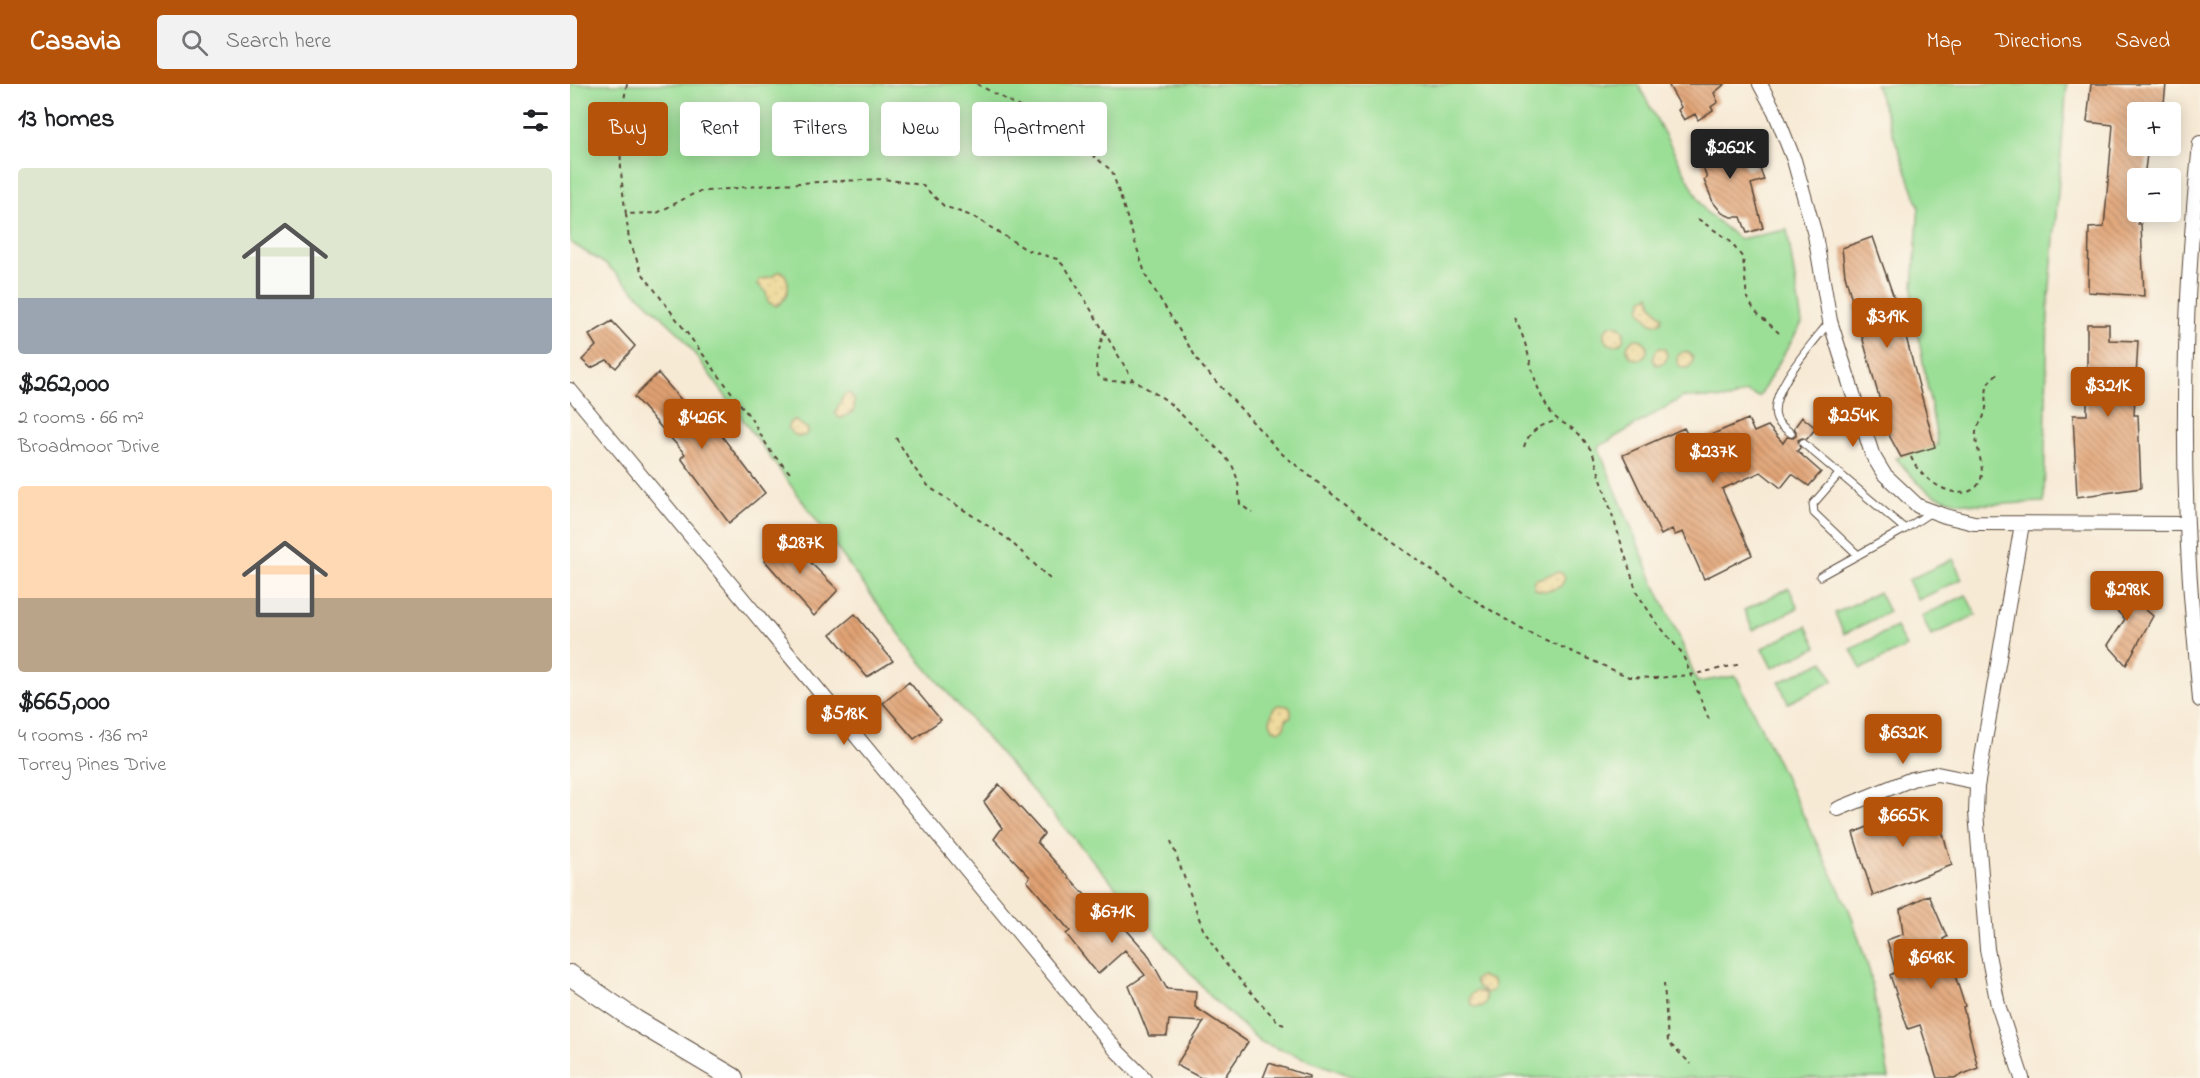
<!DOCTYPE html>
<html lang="en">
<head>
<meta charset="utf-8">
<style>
  body { margin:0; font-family:"Indie Flower",sans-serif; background:#f2f2f2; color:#202124; height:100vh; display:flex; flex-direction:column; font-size:22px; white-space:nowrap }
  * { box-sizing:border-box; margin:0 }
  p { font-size:20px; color:#757577 }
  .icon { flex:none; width:33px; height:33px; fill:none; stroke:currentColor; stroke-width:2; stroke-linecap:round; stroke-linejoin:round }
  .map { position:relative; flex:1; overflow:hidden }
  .side { display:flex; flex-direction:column; background:#fff; width:570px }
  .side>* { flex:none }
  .guide { position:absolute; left:18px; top:18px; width:570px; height:54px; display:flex; gap:12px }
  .fabs { position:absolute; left:1557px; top:18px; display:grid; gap:12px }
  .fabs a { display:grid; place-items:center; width:54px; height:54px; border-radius:6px; background:#fff; box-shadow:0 3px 15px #0003; font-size:30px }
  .price { position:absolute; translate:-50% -51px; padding:0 14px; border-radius:6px; background:#b45309; color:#fff; font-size:20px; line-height:39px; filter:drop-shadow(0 2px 3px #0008) }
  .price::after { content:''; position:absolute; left:50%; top:36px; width:18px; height:14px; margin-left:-9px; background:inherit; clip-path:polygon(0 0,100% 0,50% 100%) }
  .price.active { background:#222; color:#fff }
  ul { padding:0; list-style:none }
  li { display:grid; align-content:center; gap:12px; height:318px; padding:0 18px }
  li span { display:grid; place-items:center; height:186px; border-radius:6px; color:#555 }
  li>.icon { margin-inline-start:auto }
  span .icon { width:108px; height:108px; fill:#fffc; stroke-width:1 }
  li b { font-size:26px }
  h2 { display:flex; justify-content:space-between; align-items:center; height:72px; padding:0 18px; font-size:26px }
  .pill { padding:0 21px; border-radius:6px; background:#fff; box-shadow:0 3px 15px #0003; font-size:21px; line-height:54px }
  .pill.active { background:#b45309; color:#fff }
  header { display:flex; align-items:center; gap:36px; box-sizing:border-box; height:84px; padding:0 30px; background:#b45309; color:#fff }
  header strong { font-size:28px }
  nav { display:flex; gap:33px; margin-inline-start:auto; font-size:21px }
  .search { width:420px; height:54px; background:#f2f2f2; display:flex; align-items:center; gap:15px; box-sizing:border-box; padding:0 21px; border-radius:6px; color:#757577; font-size:22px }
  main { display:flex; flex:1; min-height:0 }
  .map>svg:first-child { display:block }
  .grass { fill:#9bdf97; stroke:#6b845a; stroke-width:1.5 }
  .sand { fill:url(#sand-dots); stroke:#94825e; stroke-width:1.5 }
  .building { fill:url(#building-back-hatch) }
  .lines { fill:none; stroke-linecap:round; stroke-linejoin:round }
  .lane-casing { stroke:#574739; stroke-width:9 }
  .street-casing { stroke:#574739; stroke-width:16 }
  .secondary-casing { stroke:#574739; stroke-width:22 }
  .path { stroke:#574739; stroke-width:2; stroke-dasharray:4.5 4.5; stroke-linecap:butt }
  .lane { stroke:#fff; stroke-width:7 }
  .street { stroke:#fff; stroke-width:14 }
  .secondary { stroke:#fff; stroke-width:20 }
</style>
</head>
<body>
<header>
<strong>Casavia</strong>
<div class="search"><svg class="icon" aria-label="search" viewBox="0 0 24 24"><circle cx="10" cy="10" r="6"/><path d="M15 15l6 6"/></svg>Search here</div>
<nav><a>Map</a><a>Directions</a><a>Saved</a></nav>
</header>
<main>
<section class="side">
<h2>13 homes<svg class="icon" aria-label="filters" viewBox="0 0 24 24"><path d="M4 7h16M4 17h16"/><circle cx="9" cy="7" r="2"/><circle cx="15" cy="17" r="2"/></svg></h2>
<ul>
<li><span style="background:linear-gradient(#dfe7d0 70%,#9aa5b1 0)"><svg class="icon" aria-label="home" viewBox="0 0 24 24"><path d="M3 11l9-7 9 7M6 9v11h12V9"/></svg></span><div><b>$262,000</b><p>2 rooms · 66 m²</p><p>Broadmoor Drive</p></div></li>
<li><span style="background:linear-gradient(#ffd9b3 60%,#b9a48a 0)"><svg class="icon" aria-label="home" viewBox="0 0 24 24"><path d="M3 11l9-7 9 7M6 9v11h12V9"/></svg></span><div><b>$665,000</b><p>4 rooms · 136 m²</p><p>Torrey Pines Drive</p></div></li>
</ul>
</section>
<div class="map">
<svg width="1630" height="994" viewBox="0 0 1630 994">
  <defs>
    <pattern id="sand-dots" width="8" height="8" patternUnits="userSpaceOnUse" patternTransform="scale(1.5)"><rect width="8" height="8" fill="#eeda9e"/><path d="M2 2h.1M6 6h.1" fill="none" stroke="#cdbb88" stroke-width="1.8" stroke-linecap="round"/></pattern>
    <pattern id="building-back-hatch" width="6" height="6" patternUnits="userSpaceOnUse" patternTransform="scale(1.5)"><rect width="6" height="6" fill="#e0a172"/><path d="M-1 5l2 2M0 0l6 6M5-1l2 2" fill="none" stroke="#b7835d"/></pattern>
  </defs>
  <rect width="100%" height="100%" fill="#fbf7ec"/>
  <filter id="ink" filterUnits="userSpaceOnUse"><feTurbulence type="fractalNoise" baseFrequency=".0167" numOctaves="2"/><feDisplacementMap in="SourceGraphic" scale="12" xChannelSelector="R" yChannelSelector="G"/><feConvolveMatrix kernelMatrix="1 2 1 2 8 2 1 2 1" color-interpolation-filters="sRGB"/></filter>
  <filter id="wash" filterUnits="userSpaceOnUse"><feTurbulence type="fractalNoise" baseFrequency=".008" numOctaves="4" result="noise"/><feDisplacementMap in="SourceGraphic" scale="24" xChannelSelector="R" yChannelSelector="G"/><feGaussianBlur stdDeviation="1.35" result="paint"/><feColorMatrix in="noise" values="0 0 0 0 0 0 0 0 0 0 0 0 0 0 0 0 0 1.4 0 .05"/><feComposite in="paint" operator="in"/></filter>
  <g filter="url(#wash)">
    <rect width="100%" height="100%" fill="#f7ead5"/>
    <path class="grass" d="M 0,0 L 1068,0 L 1135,127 L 1169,155 L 1217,146 L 1232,239 L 1189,313 L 1176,308 L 1160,315 L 1113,313 L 1028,363 L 1085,502 L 1109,552 L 1127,598 L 1166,592 L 1280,828 L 1300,889 L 1319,994 L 787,994 L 691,958 L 642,914 L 345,571 L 110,250 L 37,181 L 0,158 Z
      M 1305,0 L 1497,0 L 1478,226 L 1474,418 C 1442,419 1397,425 1367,412 C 1350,404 1338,388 1326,374 L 1368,361 L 1342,217 L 1349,122 Z
      M 1383,475 L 1392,495 L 1348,516 L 1338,496 Z
      M 1219,504 L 1228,524 L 1183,546 L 1174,526 Z
      M 1309,508 L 1319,528 L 1274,550 L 1265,529 Z
      M 1396,511 L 1406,531 L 1361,552 L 1352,532 Z
      M 1237,542 L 1247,563 L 1202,584 L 1192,564 Z
      M 1326,543 L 1336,563 L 1291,585 L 1281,565 Z
      M 1254,577 L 1263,597 L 1218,619 L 1209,598 Z"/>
    <path class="sand" d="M 207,188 L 213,188 C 222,199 219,215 206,222 L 198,218 L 196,208 L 188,200 L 189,196 L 203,192 Z
      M 1080,211 L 1082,221 L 1092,232 L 1091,238 L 1087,240 L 1081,239 L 1070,226 L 1073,214 Z
      M1034 251a10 10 0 1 1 20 0a10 10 0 1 1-20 0Z
      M1057 265a10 10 0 1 1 20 0a10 10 0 1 1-20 0Z
      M 1089,264 L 1095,265 L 1097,272 L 1095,278 L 1086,281 L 1083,275 L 1086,267 Z
      M1107 276a8 8 0 1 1 16 0a8 8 0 1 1-16 0Z
      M 280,309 L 284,316 L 284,327 L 272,334 L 269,334 L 265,329 L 274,311 Z
      M 224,336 L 238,345 L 236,351 L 230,353 L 223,350 L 218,344 L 219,339 Z
      M 988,488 L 993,490 L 995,494 L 991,502 C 983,506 972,509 964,504 L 964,496 Z
      M 708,621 L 718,622 L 721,626 L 721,633 L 716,635 L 714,644 L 709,647 L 703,645 L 700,638 L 703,625 Z
      M 910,892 L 923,897 L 924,903 L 922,907 L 916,909 L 908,903 L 905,896 Z
      M900 915a8 8 0 1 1 16 0a8 8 0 1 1-16 0Z"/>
    <g id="blocks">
      <path class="building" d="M 1098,0 L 1155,0 L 1144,9 L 1148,18 L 1141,23 L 1143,26 L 1128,36 L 1125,30 L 1114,36 L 1108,26 L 1111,23 Z
        M 1521,0 L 1596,0 L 1593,28 L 1568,28 L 1568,62 L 1578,62 L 1574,94 L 1568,94 L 1568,140 L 1571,140 L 1574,212 L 1518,208 L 1519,144 L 1534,143 L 1543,41 L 1517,38 Z
        M 1149,47 L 1155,65 L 1168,61 L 1176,86 L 1189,82 L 1194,96 L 1181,100 L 1193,144 L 1177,149 L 1171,133 L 1161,133 L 1152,129 L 1143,118 L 1134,96 L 1137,94 L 1123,56 Z
        M 1303,153 L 1331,234 L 1365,363 L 1331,373 L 1320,353 L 1275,191 L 1272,164 Z
        M 42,237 L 65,262 L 46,284 L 37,276 L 21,284 L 12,276 L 26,262 L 19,251 Z
        M 1517,240 L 1539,240 L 1539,256 L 1568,257 L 1564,331 L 1568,331 L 1571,404 L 1507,413 L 1503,331 L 1517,331 Z
        M 88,289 L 139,348 L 145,343 L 195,409 L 159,439 L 111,374 L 115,370 L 64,313 Z
        M 1232,333 L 1246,344 L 1237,355 L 1232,354 L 1228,356 L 1230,364 L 1227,367 L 1251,388 L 1239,402 L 1222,390 L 1211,404 L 1191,388 L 1152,405 L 1182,471 L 1134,495 L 1113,448 L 1105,451 L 1102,445 L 1091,451 L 1053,371 L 1114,344 L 1122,359 L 1178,335 L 1184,348 L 1198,342 L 1213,359 L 1217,353 L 1223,354 L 1226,352 L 1226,347 L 1224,344 Z
        M 208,446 L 268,506 L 244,532 L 195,477 Z
        M 1542,497 L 1583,532 L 1556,581 L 1538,561 L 1555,535 L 1534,514 Z
        M 285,530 L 323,577 L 297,593 L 261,550 Z
        M 339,598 L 371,636 L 344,655 L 313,619 Z
        M 429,700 L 474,750 L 467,758 L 527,824 L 533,819 L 577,869 L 597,905 L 626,907 L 625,923 L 678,958 L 654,994 L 631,994 L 606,981 L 634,938 L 599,936 L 597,952 L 579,952 L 559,902 L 575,891 L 555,866 L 528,890 L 496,850 L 500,847 L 457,797 L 460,793 L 424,755 L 432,744 L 414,718 Z
        M 1363,716 L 1382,781 L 1303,812 L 1283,749 Z
        M 1359,811 L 1377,853 L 1373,855 L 1395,922 L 1393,923 L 1408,984 L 1384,994 L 1367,994 L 1350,941 L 1338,945 L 1320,891 L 1326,888 L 1317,856 L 1333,850 L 1330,825 Z
        M 699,979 L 739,992 L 739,994 L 693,994 Z"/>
    </g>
  </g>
  <g filter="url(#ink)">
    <use href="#blocks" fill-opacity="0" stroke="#574739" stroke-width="1.5"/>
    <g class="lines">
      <defs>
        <path id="lane" d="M 1221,349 C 1216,345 1209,341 1207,336 C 1195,310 1245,257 1260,237
          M 1233,359 L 1335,445 L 1361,428
          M 1270,389 L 1243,420 L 1244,429 L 1288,471
          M 1250,492 L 1335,445"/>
        <path id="street" d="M 1190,0 L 1205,28 L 1224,76 L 1245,151 L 1260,237 L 1302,370 L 1314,390 L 1348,422 L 1375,432 L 1404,439 L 1617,440
          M 1630,59 C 1616,193 1611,328 1618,462 C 1620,514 1626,565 1630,616
          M 0,306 L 546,966 L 574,994
          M 1452,440 L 1407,703 L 1406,728 L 1417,865 L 1428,921 L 1452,994
          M 1268,725 L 1342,695 L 1367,690 L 1407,698"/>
        <path id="secondary" d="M 0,891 L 65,936 L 163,994"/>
      </defs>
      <use href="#lane" class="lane-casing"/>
      <use href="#street" class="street-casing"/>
      <use href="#secondary" class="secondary-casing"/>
      <path class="path" d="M 57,0 C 48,42 49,88 56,130 L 87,129 L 127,108 L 208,100 L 314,95 L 352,101 L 374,122 L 404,133 L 457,166 L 487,175 L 496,184 L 563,296 L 596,316 L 654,371 L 663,383 L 668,397 L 670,420 L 682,429
        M 407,0 L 492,46 L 542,87 L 576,192 L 630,280 L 711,369 L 818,455 L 898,512 L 951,545 L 1059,593 L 1086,594 L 1120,591 L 1171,580
        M 56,130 L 59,156 L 72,189 L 180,333 L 201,368 L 221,390
        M 1128,135 L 1159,156 L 1173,174 L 1177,214 L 1185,227 L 1209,249
        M 944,234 C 960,260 960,294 976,321 C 987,340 994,337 1007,348 C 1013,354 1017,361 1022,367 L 1067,509 L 1086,538 L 1112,569 L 1140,638
        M 534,245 C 527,281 511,303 563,296
        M 326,354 L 345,385 L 359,403 L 438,455 L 482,497
        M 954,363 C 959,346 972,340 987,337
        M 1341,373 C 1346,385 1354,393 1365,400 C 1374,406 1390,412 1400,407 C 1424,396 1404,366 1406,348 C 1407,341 1413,337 1414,331 C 1421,313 1409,304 1427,290
        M 601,757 L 633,845 L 654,878 L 697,926 L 709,939 L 714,941
        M 1094,899 L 1098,958 L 1121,980"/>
      <use href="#lane" class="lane"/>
      <use href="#street" class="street"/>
      <use href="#secondary" class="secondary"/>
    </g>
  </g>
</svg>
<div class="fabs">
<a>+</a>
<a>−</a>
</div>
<b class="price active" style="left:1160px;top:96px">$262K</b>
<b class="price" style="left:1317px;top:265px">$319K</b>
<b class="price" style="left:1538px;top:334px">$321K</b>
<b class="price" style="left:1283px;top:364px">$254K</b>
<b class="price" style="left:132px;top:366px">$426K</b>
<b class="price" style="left:1143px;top:400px">$237K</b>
<b class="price" style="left:230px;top:491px">$287K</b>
<b class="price" style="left:1557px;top:538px">$298K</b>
<b class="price" style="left:274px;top:662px">$518K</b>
<b class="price" style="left:1333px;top:681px">$632K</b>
<b class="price" style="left:1333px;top:764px">$665K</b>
<b class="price" style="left:542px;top:860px">$671K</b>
<b class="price" style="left:1361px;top:906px">$648K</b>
<div class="guide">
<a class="pill active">Buy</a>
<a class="pill">Rent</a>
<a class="pill">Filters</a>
<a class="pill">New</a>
<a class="pill">Apartment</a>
</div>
</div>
</main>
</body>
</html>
